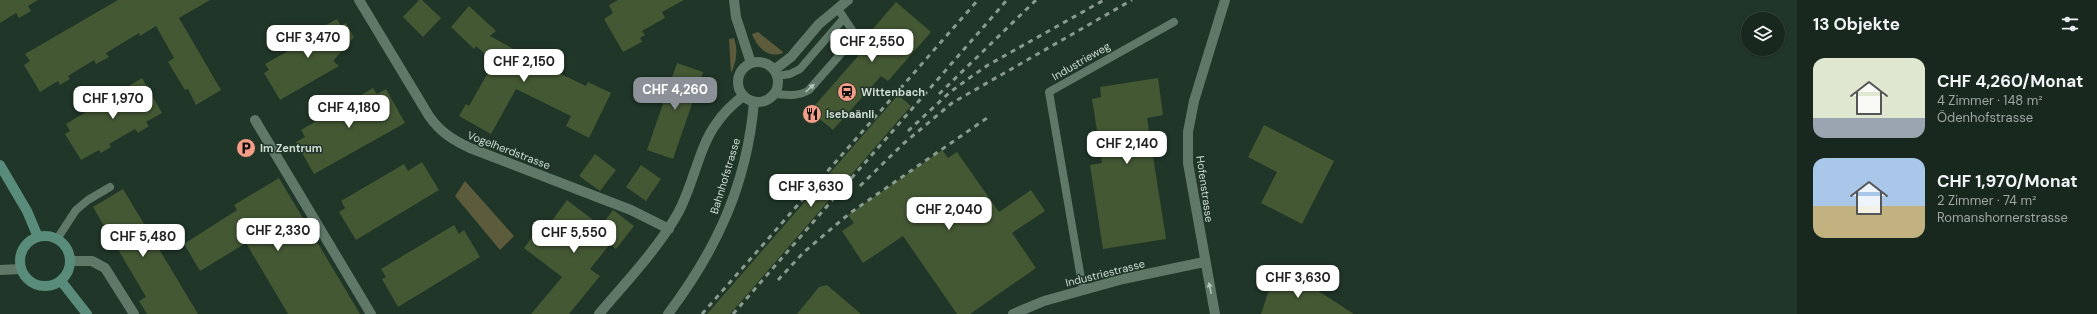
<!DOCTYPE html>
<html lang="de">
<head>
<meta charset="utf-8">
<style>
  body { margin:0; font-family:"DM Sans",sans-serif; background:#25342b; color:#f1f3f6; height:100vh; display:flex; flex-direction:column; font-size:15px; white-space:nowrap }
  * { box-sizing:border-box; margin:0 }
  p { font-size:13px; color:#9fa6a4 }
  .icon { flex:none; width:22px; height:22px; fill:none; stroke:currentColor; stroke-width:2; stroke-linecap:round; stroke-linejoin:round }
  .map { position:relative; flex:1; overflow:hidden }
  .side { display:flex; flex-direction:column; background:#18281e; width:300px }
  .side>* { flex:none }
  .buttons { position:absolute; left:1741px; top:12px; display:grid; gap:8px }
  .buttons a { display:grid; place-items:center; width:44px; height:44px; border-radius:50%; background:#18281e; box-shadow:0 1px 3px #0004,0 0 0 1px #36443c; font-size:20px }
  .price { position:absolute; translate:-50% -34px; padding:0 9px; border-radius:8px; background:#fff; color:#222; font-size:13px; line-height:26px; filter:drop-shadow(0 1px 2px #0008) }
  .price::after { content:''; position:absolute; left:50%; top:24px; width:12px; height:9px; margin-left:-6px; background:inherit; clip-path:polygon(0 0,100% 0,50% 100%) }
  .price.on { background:#8c9099; color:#fff }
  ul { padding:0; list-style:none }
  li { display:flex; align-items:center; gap:12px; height:100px; padding:0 16px }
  li span { display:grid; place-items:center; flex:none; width:112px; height:80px; border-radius:12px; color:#555 }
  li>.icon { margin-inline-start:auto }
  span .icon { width:48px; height:48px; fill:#fffc; stroke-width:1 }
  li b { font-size:17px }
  h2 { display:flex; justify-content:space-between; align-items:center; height:48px; padding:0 16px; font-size:17px }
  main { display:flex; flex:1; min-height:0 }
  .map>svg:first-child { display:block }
  .green { fill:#5c5c3c }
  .building { fill:#445834 }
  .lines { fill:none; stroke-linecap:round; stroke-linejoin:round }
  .lane { stroke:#5f7868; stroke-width:8 }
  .street { stroke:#5f7868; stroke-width:10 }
  .secondary { stroke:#5a8c7b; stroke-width:10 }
  .rail { stroke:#899b8f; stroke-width:3; stroke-dasharray:5 5; stroke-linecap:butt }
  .oneway { fill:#b3c4b8 }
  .labels { text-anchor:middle; stroke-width:3; stroke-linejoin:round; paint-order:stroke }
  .street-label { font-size:11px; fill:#cfddd3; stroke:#203628 }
  .poi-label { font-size:11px; font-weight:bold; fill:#cfddd3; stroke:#203628; text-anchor:start }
</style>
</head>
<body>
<main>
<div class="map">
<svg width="1797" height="314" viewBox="0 0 1797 314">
  <rect width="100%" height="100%" fill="#203628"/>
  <path class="green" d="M 758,32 L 782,51 L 783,53 C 768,59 757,47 752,34 Z
    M 734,38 C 738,51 737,60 731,73 L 729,39 Z
    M 465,181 L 514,236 L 500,250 L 455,196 Z"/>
  <path class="building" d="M 0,0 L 38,0 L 28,6 L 31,11 L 19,18 L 16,13 L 0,23 Z
    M 118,0 L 210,0 L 179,18 L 221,90 L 196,105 L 188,89 L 185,90 L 168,62 L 174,58 L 156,26 L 140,36 L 139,33 L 106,53 L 109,57 L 96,64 L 94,60 L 68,76 L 70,79 L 60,85 L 58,81 L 40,92 L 24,65 L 30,61 L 25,54 Z
    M 419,0 L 422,0 L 441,18 L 423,37 L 403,17 Z
    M 618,0 L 684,0 L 662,12 L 665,18 L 642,31 L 645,35 L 640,38 L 642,42 L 623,52 L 604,19 L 613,13 L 609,5 Z
    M 896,2 L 931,32 L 888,81 L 881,76 L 833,130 L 810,111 L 858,56 L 854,51 Z
    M 469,6 L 496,31 L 490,36 L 546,67 L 586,86 L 588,82 L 611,93 L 589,138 L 566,126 L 571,116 L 516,89 L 491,134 L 459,116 L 466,104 L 469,106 L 494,62 L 476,46 L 474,49 L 451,27 Z
    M 337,19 L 341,26 L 346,23 L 354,37 L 333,61 L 339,66 L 280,100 L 264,73 L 269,70 L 265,64 L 304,42 L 302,38 Z
    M 677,63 L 703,72 L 673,159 L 647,150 Z
    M 142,78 L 162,113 L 146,122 L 149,126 L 138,133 L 135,129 L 109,144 L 111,147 L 101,153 L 99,150 L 81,160 L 65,134 L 70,131 L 66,124 Z
    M 1158,78 L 1163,115 L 1147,118 L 1166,239 L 1103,249 L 1090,165 L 1102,163 L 1092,99 L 1101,97 L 1100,87 Z
    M 373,88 L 377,94 L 386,89 L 405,123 L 314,174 L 296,142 L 305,137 L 301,130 Z
    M 898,95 L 911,106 L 730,314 L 707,314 Z
    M 1264,125 L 1334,161 L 1302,224 L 1261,203 L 1277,172 L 1248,157 Z
    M 942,150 L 948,158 L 957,152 L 999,212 L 1031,190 L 1045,211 L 1012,233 L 1036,268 L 970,314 L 957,314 L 903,236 L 863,263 L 842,231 L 854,223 L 848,215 Z
    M 595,154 L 616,170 L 600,191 L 579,176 Z
    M 422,162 L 439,190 L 356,240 L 339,212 L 345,208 L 341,201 L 404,164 L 408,171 Z
    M 641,165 L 661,179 L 646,201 L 626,187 Z
    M 279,178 L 360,314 L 288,314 L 246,243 L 200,271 L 184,244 L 237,210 L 234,205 Z
    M 123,189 L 198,314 L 147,314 L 139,301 L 146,297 L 93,207 Z
    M 567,200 L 601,226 L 613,210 L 634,226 L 616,249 L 610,244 L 590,269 L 600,276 L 569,314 L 531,314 L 562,277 L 524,248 L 533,236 L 538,240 Z
    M 454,225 L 459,234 L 464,230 L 480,257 L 398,307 L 382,279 L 386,277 L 381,269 Z
    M 1274,274 L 1309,285 L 1354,314 L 1261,314 Z
    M 827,285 L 861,314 L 797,314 L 819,287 Z"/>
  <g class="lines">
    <path class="lane" d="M 777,76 L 790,74 L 800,69 L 844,18
      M 774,94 C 786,95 798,97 809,90 L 852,41 L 852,30 L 838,9
      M 57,239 L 76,210 L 88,200 L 110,187
      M 1083,290 L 1049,92 L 1174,22"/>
    <path class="street" d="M 359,0 L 429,116 C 440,132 453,140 470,148 L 631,210 L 669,229
      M 734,0 L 736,17 L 751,63
      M738 82a20 20 0 1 1 40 0a20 20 0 1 1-40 0Z
      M 774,70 L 791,57 L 819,24 L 848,0
      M 255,120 L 371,314
      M 71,261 L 92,261 L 105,268 L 134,314
      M 0,270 L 21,269
      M 599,314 C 626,282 657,250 678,213 C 693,186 699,147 716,124 C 723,113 733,104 743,96
      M 668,314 C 717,249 747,184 754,102
      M 1013,314 L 1044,301 L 1123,279 L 1204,262
      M 1215,314 L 1188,163 L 1188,132 L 1194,101 L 1225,0"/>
    <path class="secondary" d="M 0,165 L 27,211 L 38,237
      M20 261a25 25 0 1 1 50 0a25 25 0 1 1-50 0Z
      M 61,281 L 87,314"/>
    <path class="rail" d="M 939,94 L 1036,0
      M 908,131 L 949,93 L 968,79 L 988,65 L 1104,0
      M 860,186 L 903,144 L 952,103 L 1132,0
      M 778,280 L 804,252 L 850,213 L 987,118
      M 702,314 L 978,0
      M 733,314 L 1007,0"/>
  </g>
  <defs><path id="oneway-solid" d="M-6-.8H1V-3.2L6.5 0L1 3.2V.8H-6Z"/></defs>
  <g class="oneway">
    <use href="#oneway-solid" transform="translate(810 88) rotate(-42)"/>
    <use href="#oneway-solid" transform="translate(1210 288) rotate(-102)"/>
  </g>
  <defs>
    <symbol id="station-disc" viewBox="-11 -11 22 22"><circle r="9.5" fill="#f49e87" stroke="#203628"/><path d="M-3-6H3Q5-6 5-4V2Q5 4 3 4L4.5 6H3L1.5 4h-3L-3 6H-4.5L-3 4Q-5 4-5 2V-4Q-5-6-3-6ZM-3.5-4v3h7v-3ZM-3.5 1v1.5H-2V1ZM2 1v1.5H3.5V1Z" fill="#111"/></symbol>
    <symbol id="restaurant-disc" viewBox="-11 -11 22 22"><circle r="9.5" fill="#f49e87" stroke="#203628"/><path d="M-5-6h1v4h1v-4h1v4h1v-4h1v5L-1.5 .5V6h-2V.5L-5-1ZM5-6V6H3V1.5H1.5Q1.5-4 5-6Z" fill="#111"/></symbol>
    <symbol id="parking-disc" viewBox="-11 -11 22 22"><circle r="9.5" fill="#f49e87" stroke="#203628"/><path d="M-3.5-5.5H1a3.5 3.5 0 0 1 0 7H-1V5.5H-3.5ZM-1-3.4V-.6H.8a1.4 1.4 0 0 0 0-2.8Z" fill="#111"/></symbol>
  </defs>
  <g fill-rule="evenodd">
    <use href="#station-disc" x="836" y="81" width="22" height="22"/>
    <use href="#restaurant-disc" x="801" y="103" width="22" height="22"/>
    <use href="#parking-disc" x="235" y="137" width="22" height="22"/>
  </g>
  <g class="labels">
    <g class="street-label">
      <text transform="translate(1081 61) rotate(-30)" y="4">Industrieweg</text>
      <text transform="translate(509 150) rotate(21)" y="4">Vogelherdstrasse</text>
      <text transform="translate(725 176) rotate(-73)" y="4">Bahnhofstrasse</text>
      <text transform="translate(1205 189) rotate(82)" y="4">Hofenstrasse</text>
      <text transform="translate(1105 273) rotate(-14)" y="4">Industriestrasse</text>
    </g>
    <g class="poi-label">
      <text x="861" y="96">Wittenbach</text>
      <text x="826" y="118">Isebaänli</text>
      <text x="260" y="152">Im Zentrum</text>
    </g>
  </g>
</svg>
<div class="buttons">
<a><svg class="icon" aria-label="layers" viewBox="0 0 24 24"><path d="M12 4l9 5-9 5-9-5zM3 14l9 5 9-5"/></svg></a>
</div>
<b class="price" style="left:308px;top:59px">CHF 3,470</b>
<b class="price" style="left:872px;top:63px">CHF 2,550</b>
<b class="price" style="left:524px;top:83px">CHF 2,150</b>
<b class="price on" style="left:675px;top:111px">CHF 4,260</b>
<b class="price" style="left:113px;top:120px">CHF 1,970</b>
<b class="price" style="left:349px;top:129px">CHF 4,180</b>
<b class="price" style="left:1127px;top:165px">CHF 2,140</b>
<b class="price" style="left:811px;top:208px">CHF 3,630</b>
<b class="price" style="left:949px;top:231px">CHF 2,040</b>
<b class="price" style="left:278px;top:252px">CHF 2,330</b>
<b class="price" style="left:574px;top:254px">CHF 5,550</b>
<b class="price" style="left:143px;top:258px">CHF 5,480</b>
<b class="price" style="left:1298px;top:299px">CHF 3,630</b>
</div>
<section class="side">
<h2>13 Objekte<svg class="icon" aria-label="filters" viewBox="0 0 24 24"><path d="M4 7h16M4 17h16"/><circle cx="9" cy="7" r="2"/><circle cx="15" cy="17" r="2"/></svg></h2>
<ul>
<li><span style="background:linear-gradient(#dfe7d0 75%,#9aa5b1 0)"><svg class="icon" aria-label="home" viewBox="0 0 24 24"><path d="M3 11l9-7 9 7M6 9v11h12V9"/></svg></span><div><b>CHF 4,260/Monat</b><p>4 Zimmer · 148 m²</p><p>Ödenhofstrasse</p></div></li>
<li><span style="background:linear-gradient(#a9c7e8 60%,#c2b280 0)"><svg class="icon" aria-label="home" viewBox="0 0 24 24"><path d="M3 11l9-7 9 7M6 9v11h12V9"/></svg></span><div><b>CHF 1,970/Monat</b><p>2 Zimmer · 74 m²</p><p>Romanshornerstrasse</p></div></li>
</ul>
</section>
</main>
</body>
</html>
